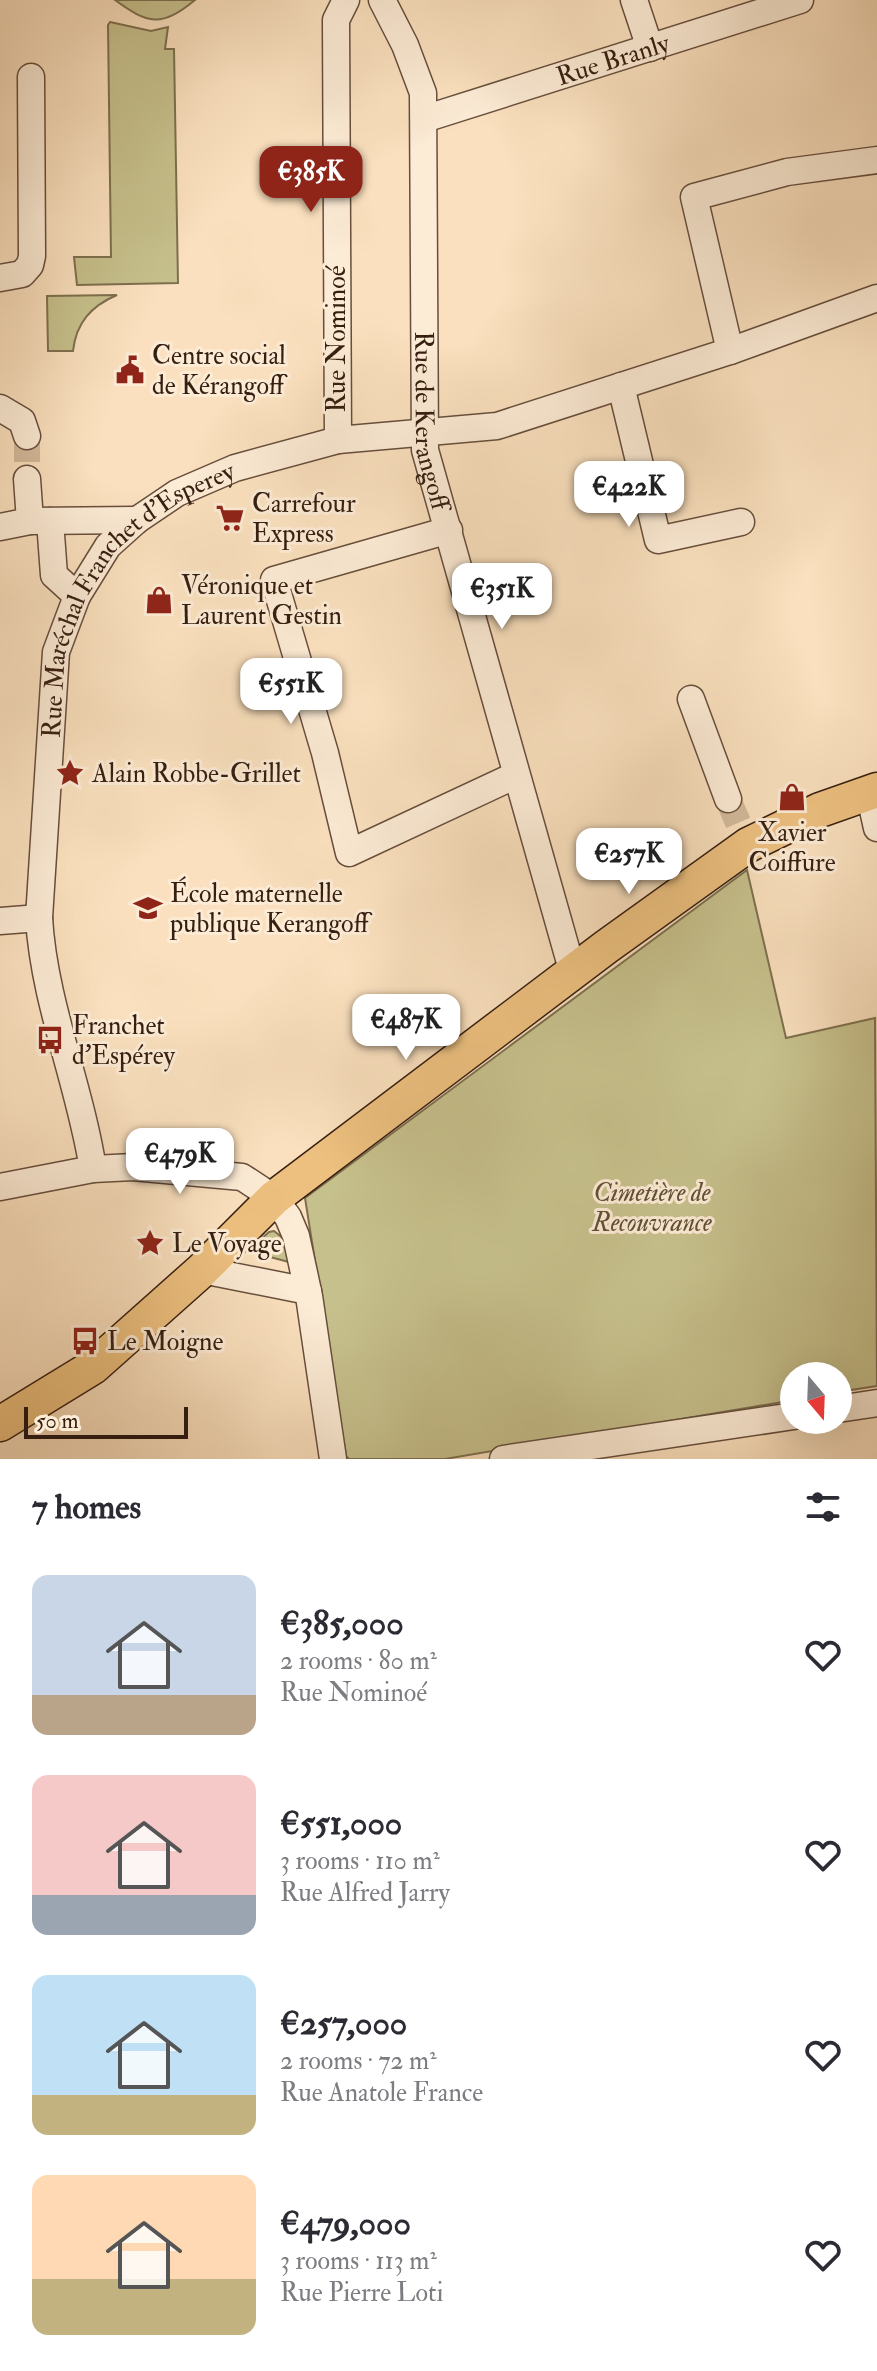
<!DOCTYPE html>
<html lang="en">
<head>
<meta charset="utf-8">
<style>
  body { margin:0; font-family:"IM FELL Double Pica",serif; background:#f7f7f7; color:#2b2b33; height:100vh; display:flex; flex-direction:column; font-size:30px; white-space:nowrap }
  * { box-sizing:border-box; margin:0 }
  p { font-size:26px; color:#7c7c81 }
  .icon { flex:none; width:44px; height:44px; fill:none; stroke:currentColor; stroke-width:2; stroke-linecap:round; stroke-linejoin:round }
  .map { position:relative; height:1459px; overflow:hidden }
  .drawer { display:flex; flex-direction:column; background:#fff; flex:1 }
  .drawer>* { flex:none }
  .needle { width:52px; rotate:161deg }
  .fabs { position:absolute; left:780px; top:1362px; display:grid; gap:16px }
  .fabs a { display:grid; place-items:center; width:72px; height:72px; border-radius:50%; background:#fff; box-shadow:0 8px 32px #0002; font-size:40px }
  .scale { position:absolute; left:24px; bottom:20px; width:164px; box-sizing:border-box; padding-left:8px; border:4px solid #361e11; border-top:0; font-size:22px; line-height:28px; white-space:nowrap; color:#361e11; -webkit-text-stroke:6px #fcebd5; paint-order:stroke }
  .price { position:absolute; translate:-50% -68px; padding:0 18px; border-radius:16px; background:#fff; color:#222; font-size:26px; line-height:52px; filter:drop-shadow(0 2px 4px #0008) }
  .price::after { content:''; position:absolute; left:50%; top:48px; width:24px; height:18px; margin-left:-12px; background:inherit; clip-path:polygon(0 0,100% 0,50% 100%) }
  .price.selected { background:#8f2418; color:#fff }
  ul { padding:0; list-style:none }
  li { display:flex; align-items:center; gap:24px; height:200px; padding:0 32px }
  li span { display:grid; place-items:center; flex:none; width:224px; height:160px; border-radius:16px; color:#555 }
  li>.icon { margin-inline-start:auto }
  span .icon { width:96px; height:96px; fill:#fffc; stroke-width:1 }
  li b { font-size:34px }
  h2 { display:flex; justify-content:space-between; align-items:center; height:96px; padding:0 32px; font-size:34px }
  .map>svg:first-child { display:block }
  .green { fill:#c6c08c; stroke:#7e6f4e; stroke-width:2 }
  .lines { fill:none; stroke-linecap:round; stroke-linejoin:round }
  .minor-tunnel { stroke:#d3b99b; stroke-width:26; stroke-dasharray:26 13; stroke-linecap:butt }
  .minor-casing { stroke:#674e3c; stroke-width:29 }
  .major-casing { stroke:#361e11; stroke-width:37 }
  .minor { stroke:#fcebd5; stroke-width:26 }
  .major { stroke:#edc07f; stroke-width:34 }
  .labels { text-anchor:middle; stroke-width:6; stroke-linejoin:round; paint-order:stroke }
  .street-label { font-size:26px; fill:#361e11; stroke:#fcebd5 }
  .poi-label { font-size:26px; fill:#361e11; stroke:#fcebd5; text-anchor:start }
  .park-label { font-size:26px; font-style:italic; fill:#614f36; stroke:#fcebd5 }
</style>
</head>
<body>
<div class="map">
<svg width="877" height="1459" viewBox="0 0 877 1459">
  <rect width="100%" height="100%" fill="#fae0be"/>
  <filter id="stains"><feTurbulence type="fractalNoise" baseFrequency=".0025" numOctaves="4"/><feColorMatrix values="0 0 0 0 .2 0 0 0 0 .09 0 0 0 0 .02 0 0 0 .5 -.17"/></filter>
  <radialGradient id="worn" r=".72"><stop offset=".6" stop-color="#630" stop-opacity="0"/><stop offset="1" stop-color="#630" stop-opacity=".3"/></radialGradient>
  <path class="green" d="M 115,0 L 195,0 C 161,28 148,24 115,0 Z
    M 110,22 L 151,31 L 168,27 L 165,49 L 174,49 L 178,283 L 77,285 L 74,257 L 111,257 L 108,25 Z
    M 117,295 C 91,306 76,323 73,351 L 48,351 L 47,296 Z
    M 747,870 L 786,1038 L 875,1018 L 877,1386 L 838,1392 L 838,1376 L 794,1376 L 794,1400 L 445,1459 L 349,1459 L 346,1456 L 305,1198 Z
    M 274,1231 L 284,1239 L 289,1262 L 247,1251 L 269,1232 Z"/>
  <g class="lines">
    <path class="minor-tunnel" d="M 27,436 L 27,479
      M 728,799 L 742,832"/>
    <defs>
      <g id="minor">
        <path id="s1" d="M 382,0 L 405,45 L 423,93 L 425,450 L 573,973"/>
        <path d="M 634,0 L 650,48"/>
        <path id="s2" d="M 424,119 L 800,0"/>
        <path d="M 0,278 L 22,274 L 30,265 L 32,256 L 31,77"/>
        <path d="M 730,351 L 694,197 L 787,172 L 877,160"/>
        <path d="M 621,386 L 658,540 L 741,522"/>
        <path d="M 0,408 L 22,421 L 27,436"/>
        <path d="M 338,440 L 336,20 L 346,0"/>
        <path d="M 27,479 L 30,521"/>
        <path d="M 50,521 L 54,575 L 77,596"/>
        <path d="M 0,527 L 30,521 L 137,520"/>
        <path d="M 449,530 L 274,580 L 325,753 L 349,853 L 516,775"/>
        <path d="M 691,699 L 728,799"/>
        <path d="M 869,792 L 877,828"/>
        <path d="M 0,921 L 39,918"/>
        <path id="s3" d="M 93,1169 C 80,1085 44,1003 39,918 L 56,652 L 77,596 L 108,546 L 137,520 L 177,493 L 235,468 L 338,440 L 497,426 L 730,351 L 877,298"/>
        <path d="M 0,1187 L 93,1169 L 133,1167 L 242,1177 L 274,1198 L 288,1217 L 296,1236 L 309,1296 L 333,1459"/>
        <path d="M 202,1270 L 308,1291"/>
        <path d="M 838,1409 L 877,1403"/>
        <path d="M 503,1459 L 794,1416"/>
      </g>
      <path id="major" d="M 0,1424 L 93,1367 L 202,1270 L 274,1198 L 606,947 L 748,845 L 820,810 L 877,790"/>
    </defs>
    <use href="#minor" class="minor-casing"/>
    <use href="#major" class="major-casing"/>
    <use href="#minor" class="minor"/>
    <use href="#major" class="major"/>
  </g>
  <defs>
    <symbol id="civic-bare" viewBox="-9 -9 18 18"><path d="M-.6-6.5H3V-4.5H.6V-3L4-1V1h2V6H-6V1h2V-1L-.6-3ZM-1.2 2.5V6h2.4V2.5Z" fill="#8f2418" stroke="#fcebd5" stroke-width="2.5" paint-order="stroke"/></symbol>
    <symbol id="supermarket-bare" viewBox="-9 -9 18 18"><path d="M-6-5.5h2.5l.6 2H6L4.5 2H-2.5L-4.4-4H-6ZM-1.5 3.2a1.3 1.3 0 1 0 .1 0ZM3 3.2a1.3 1.3 0 1 0 .1 0Z" fill="#8f2418" stroke="#fcebd5" stroke-width="2.5" paint-order="stroke"/></symbol>
    <symbol id="shop-bare" viewBox="-9 -9 18 18"><path d="M-5-2.5h2.3a2.7 3.5 0 0 1 5.4 0H5L5.5 6h-11ZM-1.5-2.5h3a1.5 2.3 0 0 0-3 0Z" fill="#8f2418" stroke="#fcebd5" stroke-width="2.5" paint-order="stroke"/></symbol>
    <symbol id="sight-bare" viewBox="-9 -9 18 18"><path d="M0-6L1.8-2.2L6-1.7L2.9 1.2L3.7 5.4L0 3.3L-3.7 5.4L-2.9 1.2L-6-1.7L-1.8-2.2Z" fill="#8f2418" stroke="#fcebd5" stroke-width="2.5" paint-order="stroke"/></symbol>
    <symbol id="school-bare" viewBox="-9 -9 18 18"><path d="M0-5L7-2L0 1L-7-2ZM-4 1L0 2.5L4 1V4Q0 6-4 4Z" fill="#8f2418" stroke="#fcebd5" stroke-width="2.5" paint-order="stroke"/></symbol>
    <symbol id="bus-bare" viewBox="-9 -9 18 18"><path d="M-5-6H5V4H4V6H2V4H-2V6H-4V4H-5ZM-3.5-4V0h7V-4ZM-3.5 1.2v1.5H-2V1.2ZM2 1.2v1.5H3.5V1.2Z" fill="#8f2418" stroke="#fcebd5" stroke-width="2.5" paint-order="stroke"/></symbol>
  </defs>
  <g fill-rule="evenodd">
    <use href="#civic-bare" x="110" y="350" width="40" height="40"/>
    <use href="#supermarket-bare" x="210" y="498" width="40" height="40"/>
    <use href="#shop-bare" x="139" y="580" width="40" height="40"/>
    <use href="#sight-bare" x="50" y="753" width="40" height="40"/>
    <use href="#shop-bare" x="772" y="777" width="40" height="40"/>
    <use href="#school-bare" x="128" y="888" width="40" height="40"/>
    <use href="#bus-bare" x="30" y="1020" width="40" height="40"/>
    <use href="#sight-bare" x="130" y="1223" width="40" height="40"/>
    <use href="#bus-bare" x="65" y="1321" width="40" height="40"/>
  </g>
  <g class="labels">
    <g class="street-label">
      <text dy="9" stroke="none"><textPath href="#s2" startOffset="198">Rue Branly</textPath></text>
      <text transform="translate(336 339) rotate(-90)" y="9">Rue Nominoé</text>
      <text dy="9" stroke="none"><textPath href="#s1" startOffset="430">Rue de Kerangoff</textPath></text>
      <text dy="9" stroke="none"><textPath href="#s3" startOffset="614">Rue Maréchal Franchet d'Esperey</textPath></text>
    </g>
    <g class="poi-label">
      <text x="152" y="364">Centre social<tspan x="152" dy="30">de Kérangoff</tspan></text>
      <text x="252" y="512">Carrefour<tspan x="252" dy="30">Express</tspan></text>
      <text x="181" y="594">Véronique et<tspan x="181" dy="30">Laurent Gestin</tspan></text>
      <text x="92" y="782">Alain Robbe-Grillet</text>
      <text x="792" y="841" text-anchor="middle">Xavier<tspan x="792" dy="30">Coiffure</tspan></text>
      <text x="170" y="902">École maternelle<tspan x="170" dy="30">publique Kerangoff</tspan></text>
      <text x="72" y="1034">Franchet<tspan x="72" dy="30">d'Espérey</tspan></text>
      <text x="172" y="1252">Le Voyage</text>
      <text x="107" y="1350">Le Moigne</text>
    </g>
    <g class="park-label">
      <text x="652" y="1201">Cimetière de<tspan x="652" dy="30">Recouvrance</tspan></text>
    </g>
  </g>
  <rect width="100%" height="100%" filter="url(#stains)"/>
  <rect width="100%" height="100%" fill="url(#worn)"/>
</svg>
<div class="fabs">
<a><svg class="needle" viewBox="-14 -14 28 28"><path d="M0-13l5 13h-10z" fill="#e53935"/><path d="M0 13l5-13h-10z" fill="#7c7c81"/></svg></a>
</div>
<div class="scale">50 m</div>
<b class="price selected" style="left:311px;top:214px">€385K</b>
<b class="price" style="left:629px;top:529px">€422K</b>
<b class="price" style="left:502px;top:631px">€351K</b>
<b class="price" style="left:291px;top:726px">€551K</b>
<b class="price" style="left:629px;top:896px">€257K</b>
<b class="price" style="left:406px;top:1062px">€487K</b>
<b class="price" style="left:180px;top:1196px">€479K</b>
</div>
<section class="drawer">
<h2>7 homes<svg class="icon" aria-label="filters" viewBox="0 0 24 24"><path d="M4 7h16M4 17h16"/><circle cx="9" cy="7" r="2"/><circle cx="15" cy="17" r="2"/></svg></h2>
<ul>
<li><span style="background:linear-gradient(#c9d6e8 75%,#b9a48a 0)"><svg class="icon" aria-label="home" viewBox="0 0 24 24"><path d="M3 11l9-7 9 7M6 9v11h12V9"/></svg></span><div><b>€385,000</b><p>2 rooms · 80 m²</p><p>Rue Nominoé</p></div><svg class="icon" aria-label="heart" viewBox="0 0 24 24"><path d="M12 20l-8-8c-3-5 5-10 8-4 3-6 11-1 8 4z"/></svg></li>
<li><span style="background:linear-gradient(#f6c9c9 75%,#9aa5b1 0)"><svg class="icon" aria-label="home" viewBox="0 0 24 24"><path d="M3 11l9-7 9 7M6 9v11h12V9"/></svg></span><div><b>€551,000</b><p>3 rooms · 110 m²</p><p>Rue Alfred Jarry</p></div><svg class="icon" aria-label="heart" viewBox="0 0 24 24"><path d="M12 20l-8-8c-3-5 5-10 8-4 3-6 11-1 8 4z"/></svg></li>
<li><span style="background:linear-gradient(#bfe0f5 75%,#c2b280 0)"><svg class="icon" aria-label="home" viewBox="0 0 24 24"><path d="M3 11l9-7 9 7M6 9v11h12V9"/></svg></span><div><b>€257,000</b><p>2 rooms · 72 m²</p><p>Rue Anatole France</p></div><svg class="icon" aria-label="heart" viewBox="0 0 24 24"><path d="M12 20l-8-8c-3-5 5-10 8-4 3-6 11-1 8 4z"/></svg></li>
<li><span style="background:linear-gradient(#ffd9b3 65%,#c2b280 0)"><svg class="icon" aria-label="home" viewBox="0 0 24 24"><path d="M3 11l9-7 9 7M6 9v11h12V9"/></svg></span><div><b>€479,000</b><p>3 rooms · 113 m²</p><p>Rue Pierre Loti</p></div><svg class="icon" aria-label="heart" viewBox="0 0 24 24"><path d="M12 20l-8-8c-3-5 5-10 8-4 3-6 11-1 8 4z"/></svg></li>
</ul>
</section>
</body>
</html>
